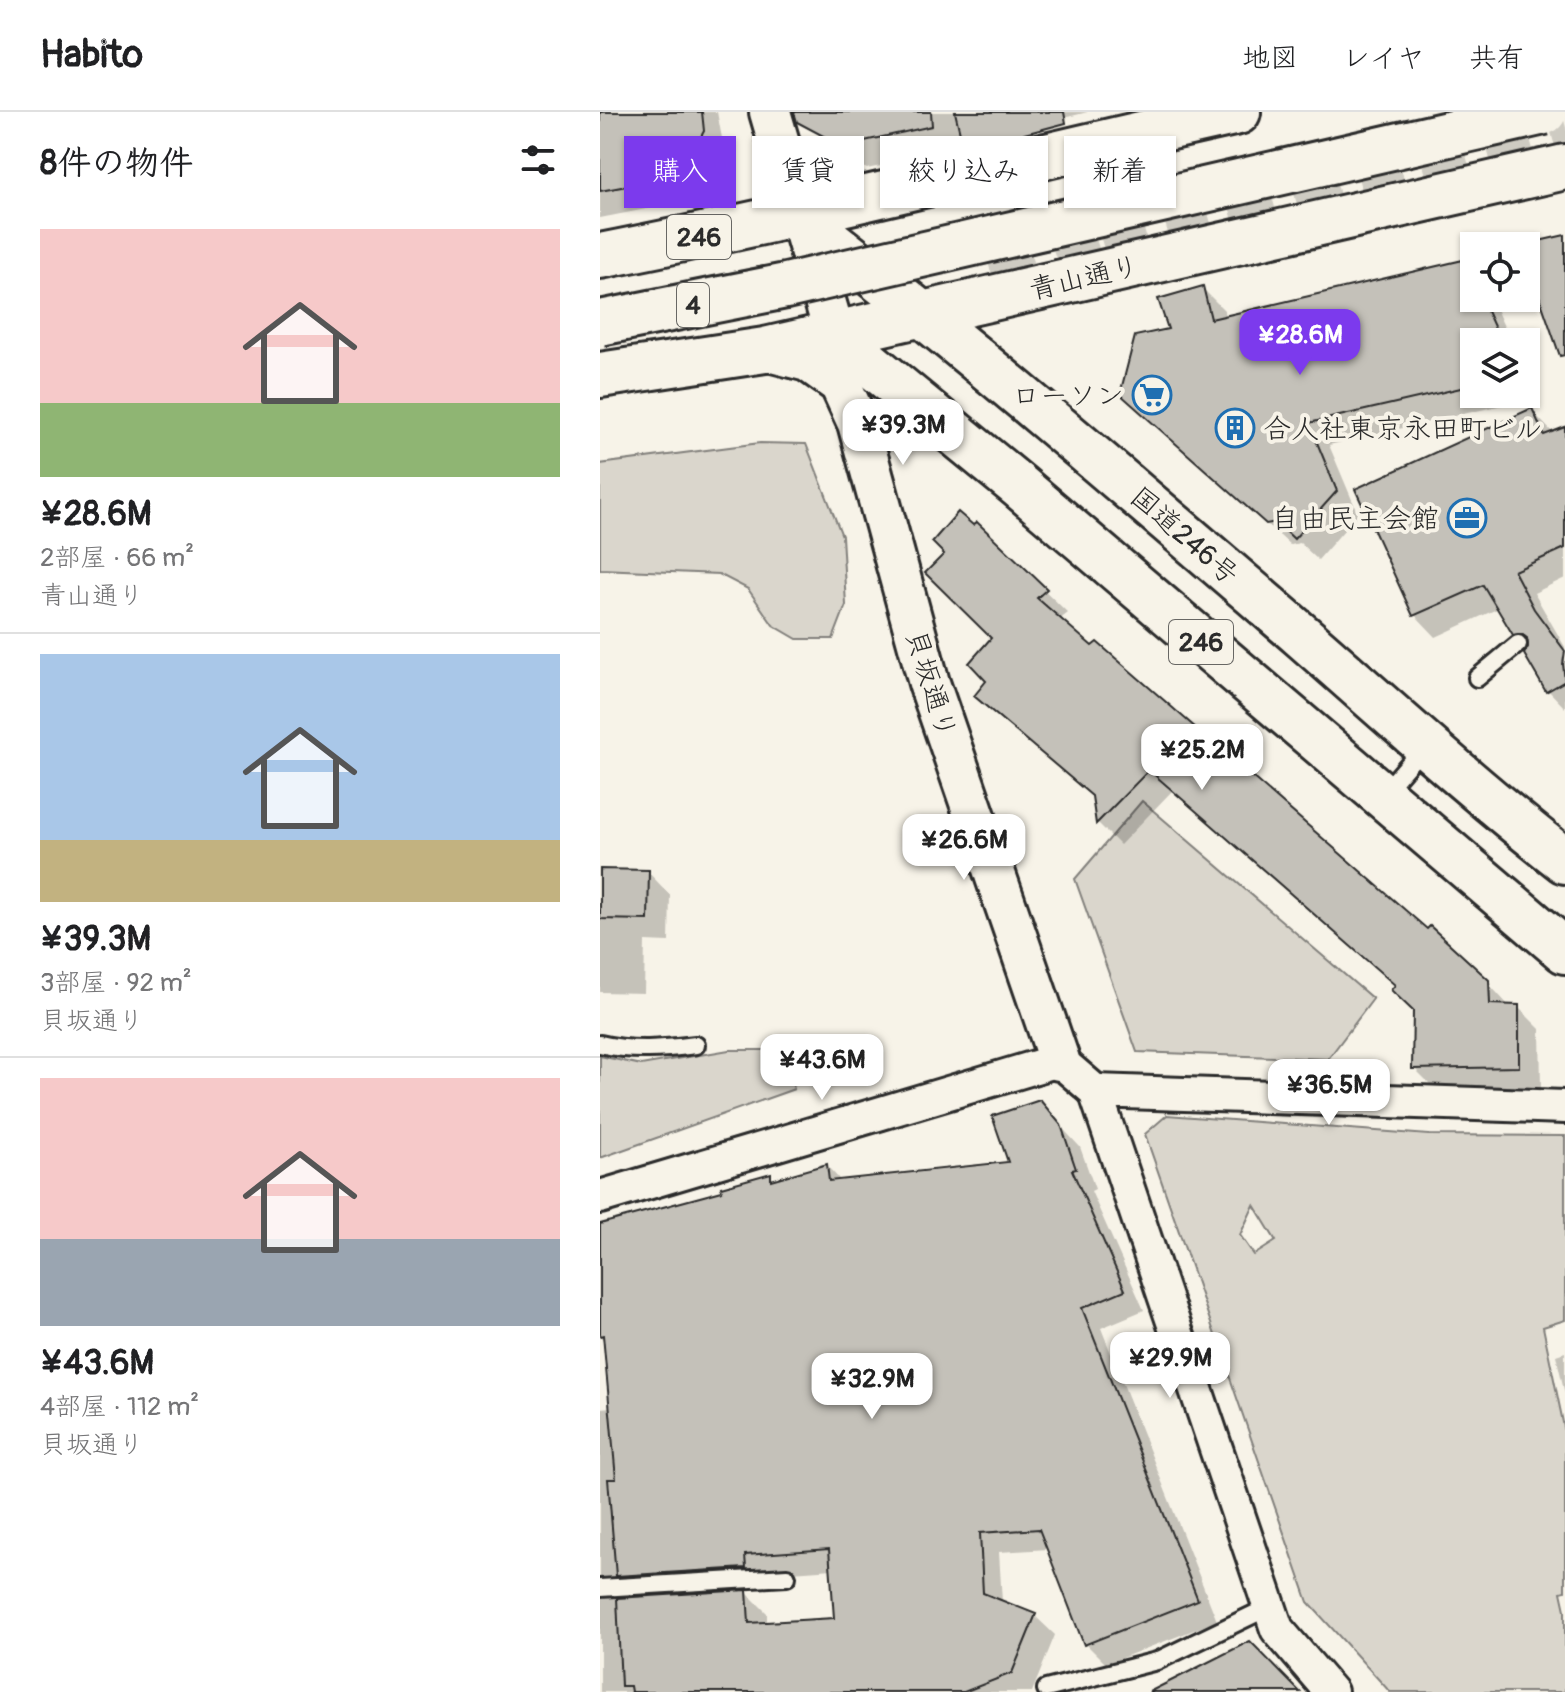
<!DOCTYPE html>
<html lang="ja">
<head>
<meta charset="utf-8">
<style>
  body { margin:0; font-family:Pangolin,"Klee One",sans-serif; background:#f2f2f2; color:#202124; height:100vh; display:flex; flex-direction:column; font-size:30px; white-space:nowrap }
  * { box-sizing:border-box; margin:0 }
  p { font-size:26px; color:#757577 }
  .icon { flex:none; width:44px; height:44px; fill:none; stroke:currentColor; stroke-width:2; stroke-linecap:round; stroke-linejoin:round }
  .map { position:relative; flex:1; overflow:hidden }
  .drawer { display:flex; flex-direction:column; background:#fff; width:600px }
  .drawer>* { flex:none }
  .guide { position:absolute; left:24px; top:24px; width:760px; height:72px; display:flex; gap:16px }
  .buttons { position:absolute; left:860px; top:120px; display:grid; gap:16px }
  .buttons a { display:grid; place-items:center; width:80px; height:80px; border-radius:0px; background:#fff; box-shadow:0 2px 6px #0004; font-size:40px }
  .price { position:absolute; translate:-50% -68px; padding:0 18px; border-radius:16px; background:#fff; color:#222; font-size:26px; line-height:52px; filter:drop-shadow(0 2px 4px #0008) }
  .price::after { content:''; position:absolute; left:50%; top:48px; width:24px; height:18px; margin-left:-12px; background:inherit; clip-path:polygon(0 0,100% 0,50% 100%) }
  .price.on { background:#7c3aed; color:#fff }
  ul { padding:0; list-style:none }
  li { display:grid; align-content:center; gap:16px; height:424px; padding:0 40px }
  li+li { border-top:2px solid #e0e0e0 }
  li span { display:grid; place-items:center; height:248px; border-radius:0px; color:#555 }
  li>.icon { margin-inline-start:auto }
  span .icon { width:144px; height:144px; fill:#fffc; stroke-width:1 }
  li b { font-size:34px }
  h2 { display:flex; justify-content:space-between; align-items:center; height:96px; padding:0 40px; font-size:34px }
  .tag { padding:0 28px; border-radius:0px; background:#fff; box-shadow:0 2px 6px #0004; font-size:28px; line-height:72px }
  .tag.on { background:#7c3aed; color:#fff }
  header { display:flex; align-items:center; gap:48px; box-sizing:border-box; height:112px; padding:0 40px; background:#fff; border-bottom:2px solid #e0e0e0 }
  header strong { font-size:38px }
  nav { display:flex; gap:44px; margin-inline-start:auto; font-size:28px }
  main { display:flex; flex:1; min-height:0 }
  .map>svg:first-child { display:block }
  .green { fill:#dad6cc; stroke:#82807c; stroke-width:2; fill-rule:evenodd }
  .shadow { fill:#0003; fill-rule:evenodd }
  .building { fill:#c4c1b9; stroke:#2b2b2b; stroke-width:2 }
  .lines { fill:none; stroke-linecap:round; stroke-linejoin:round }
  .motorway-tunnel { stroke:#cecbc2; stroke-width:44; stroke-dasharray:44 22; stroke-linecap:butt }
  .service-casing { stroke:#2b2b2b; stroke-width:22 }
  .minor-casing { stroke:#2b2b2b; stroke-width:38 }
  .tertiary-casing { stroke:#2b2b2b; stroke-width:46 }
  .trunk-casing { stroke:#2b2b2b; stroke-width:50 }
  .service { stroke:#f7f3e8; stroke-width:16 }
  .minor { stroke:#f7f3e8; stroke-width:32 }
  .tertiary { stroke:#f7f3e8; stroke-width:40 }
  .trunk { stroke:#f7f3e8; stroke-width:44 }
  .motorway-bridge-casing { stroke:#2b2b2b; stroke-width:50; stroke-linecap:butt }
  .motorway-bridge { stroke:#f7f3e8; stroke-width:44 }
  .labels { text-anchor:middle; stroke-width:8; stroke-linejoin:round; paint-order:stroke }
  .shield { fill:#f7f3e8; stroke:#686764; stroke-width:2 }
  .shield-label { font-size:26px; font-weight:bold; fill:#2b2b2b }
  .street-label { font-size:28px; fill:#2b2b2b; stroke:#f7f3e8 }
  .poi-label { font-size:28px; fill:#2b2b2b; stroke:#f7f3e8; text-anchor:end }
</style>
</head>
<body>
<header>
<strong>Habito</strong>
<nav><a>地図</a><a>レイヤ</a><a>共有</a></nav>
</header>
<main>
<section class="drawer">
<h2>8件の物件<svg class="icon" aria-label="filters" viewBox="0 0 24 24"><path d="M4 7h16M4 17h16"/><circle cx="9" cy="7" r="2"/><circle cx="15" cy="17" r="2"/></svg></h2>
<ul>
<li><span style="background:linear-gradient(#f6c9c9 70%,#8fb573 0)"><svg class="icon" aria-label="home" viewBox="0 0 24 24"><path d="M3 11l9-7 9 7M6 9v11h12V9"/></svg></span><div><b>¥28.6M</b><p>2部屋 · 66 m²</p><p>青山通り</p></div></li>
<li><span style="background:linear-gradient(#a9c7e8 75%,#c2b280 0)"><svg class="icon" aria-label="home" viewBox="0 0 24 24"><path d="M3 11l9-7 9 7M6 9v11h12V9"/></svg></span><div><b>¥39.3M</b><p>3部屋 · 92 m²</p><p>貝坂通り</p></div></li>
<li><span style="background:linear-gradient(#f6c9c9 65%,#9aa5b1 0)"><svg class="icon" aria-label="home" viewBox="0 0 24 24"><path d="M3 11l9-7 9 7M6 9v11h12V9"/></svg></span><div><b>¥43.6M</b><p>4部屋 · 112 m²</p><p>貝坂通り</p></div></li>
</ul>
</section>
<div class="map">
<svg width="965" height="1580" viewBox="0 0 965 1580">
  <rect width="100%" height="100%" fill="#f7f3e8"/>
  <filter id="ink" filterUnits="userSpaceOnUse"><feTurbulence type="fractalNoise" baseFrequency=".0125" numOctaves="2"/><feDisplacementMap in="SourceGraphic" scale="16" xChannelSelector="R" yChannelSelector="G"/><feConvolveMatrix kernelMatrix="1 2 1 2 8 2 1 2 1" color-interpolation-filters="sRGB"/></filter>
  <g filter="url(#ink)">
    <path class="green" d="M 160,331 L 206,332 L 242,424 L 246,493 L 233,527 L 197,527 L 173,513 L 148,477 L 119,462 L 0,457 L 0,352 Z
      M 542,689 L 773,887 L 728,947 L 537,940 L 475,767 Z
      M 129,938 L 169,938 L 189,959 L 194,977 L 0,1046 L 0,944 L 41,953 Z
      M 567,1003 L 829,1023 L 965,1024 L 965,1208 L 943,1215 L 965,1320 L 965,1479 L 961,1480 L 965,1498 L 965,1580 L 790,1580 L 708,1490 L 545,1022 ZM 654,1093 L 676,1129 L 654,1143 L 640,1123 Z"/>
    <path class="shadow" d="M 0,0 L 117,0 L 125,42 L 103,86 L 0,106 Z
      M 208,0 L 488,0 L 426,15 L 434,49 L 390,61 L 365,35 L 267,57 L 237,41 L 212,16 Z
      M 862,150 L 874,162 L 874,186 L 891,186 L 911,230 L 874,230 L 874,282 L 926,282 L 926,261 L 937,285 L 729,333 L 758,402 L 718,448 L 700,431 L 690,433 L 522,281 L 602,176 L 625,199 L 626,206 Z
      M 931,298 L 954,322 L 965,317 L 965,466 L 934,481 L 965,535 L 965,596 L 948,578 L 930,537 L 914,521 L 899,496 L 836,525 L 815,503 L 758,378 Z
      M 377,413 L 468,501 L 459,508 L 887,870 L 910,895 L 918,895 L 940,917 L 941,976 L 836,978 L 814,956 L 815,899 L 796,874 L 572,679 L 520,733 L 498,711 L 494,687 L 399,606 L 377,584 L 389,569 L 394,526 L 347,442 Z
      M 0,759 L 48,760 L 70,783 L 69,830 L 45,829 L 44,881 L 0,880 Z
      M 439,991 L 480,1035 L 495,1077 L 491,1079 L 544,1198 L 501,1216 L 617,1509 L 506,1552 L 486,1532 L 449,1437 L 399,1440 L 402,1490 L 434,1503 L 455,1523 L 432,1580 L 0,1580 L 0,1296 L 12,1295 L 5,1229 L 0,1224 L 124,1080 L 170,1064 L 176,1069 L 227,1054 L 242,1070 L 410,1052 ZM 233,1457 L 236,1508 L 167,1512 L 167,1501 L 143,1477 L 165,1476 L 164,1462 Z
      M 965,1240 L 965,1282 L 956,1243 Z"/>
    <path class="building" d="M 0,0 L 102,0 L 104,19 L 80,64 L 0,79 Z
      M 194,0 L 331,0 L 332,14 L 242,34 L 197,10 Z
      M 355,0 L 464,0 L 466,11 L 364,38 Z
      M 965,123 L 965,243 L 960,244 L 926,147 L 926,134 L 921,133 Z
      M 863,148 L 874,172 L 874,186 L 881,186 L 901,230 L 874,230 L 874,273 L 709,311 L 737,379 L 694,427 L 676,410 L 666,412 L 520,282 L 535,224 L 568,217 L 558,187 L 603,174 L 611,207 Z
      M 932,296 L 944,323 L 965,315 L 965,436 L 914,459 L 934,497 L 965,539 L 963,552 L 965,569 L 946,580 L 924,542 L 928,535 L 927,526 L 921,522 L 913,523 L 883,473 L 813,504 L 755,377 Z
      M 358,400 L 373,413 L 377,410 L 447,477 L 437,486 L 492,534 L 497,530 L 827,817 L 830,814 L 889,868 L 890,892 L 919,893 L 919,955 L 812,957 L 813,899 L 791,878 L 795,873 L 549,658 L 496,712 L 492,684 L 374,584 L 386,569 L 369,551 L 391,526 L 325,461 L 344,442 L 332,430 Z
      M 0,757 L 49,758 L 48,808 L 0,807 Z
      M 440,988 L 461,1013 L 476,1057 L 472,1058 L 525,1178 L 482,1196 L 598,1488 L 484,1533 L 439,1417 L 380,1421 L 383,1481 L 436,1502 L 412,1561 L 364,1580 L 31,1580 L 30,1574 L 21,1574 L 17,1486 L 147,1478 L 149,1511 L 234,1506 L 229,1437 L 145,1443 L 146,1456 L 16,1464 L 8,1367 L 16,1367 L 3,1223 L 0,1224 L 0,1112 L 122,1079 L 121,1075 L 171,1061 L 171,1068 L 227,1052 L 229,1069 L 408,1050 L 392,1004 Z
      M 650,1529 L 700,1580 L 549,1580 Z"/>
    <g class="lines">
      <path class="motorway-tunnel" d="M 505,141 L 965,12
        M 394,169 L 530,124"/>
      <defs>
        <path id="service" d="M 877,566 L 918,532
          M 783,682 L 825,633
          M 0,932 C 33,940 63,937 96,933
          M 0,1476 L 187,1465
          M 446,1577 L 557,1549 L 669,1495"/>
        <path id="minor" d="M 495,979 L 965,995
          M 0,1085 L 459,948 L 495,979 L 677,1517 L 731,1580"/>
        <path id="tertiary" d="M 170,0 L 235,223
          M 165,238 L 208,249 L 240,272 L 258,311 L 329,571 L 459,948"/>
        <path id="trunk" d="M 198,104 C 371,238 536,381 702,524 C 789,600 874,678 965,749
          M 0,144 C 214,102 425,47 638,0
          M 235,223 L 419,374 L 965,839
          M 0,263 L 165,238 L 965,55"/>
      </defs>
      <use href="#service" class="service-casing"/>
      <use href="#minor" class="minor-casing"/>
      <use href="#tertiary" class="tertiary-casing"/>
      <use href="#trunk" class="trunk-casing"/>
      <use href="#service" class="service"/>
      <use href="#minor" class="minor"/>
      <use href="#tertiary" class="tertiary"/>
      <use href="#trunk" class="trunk"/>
      <defs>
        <path id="motorway-bridge" d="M 0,211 L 186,174 L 944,0"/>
      </defs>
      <use href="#motorway-bridge" class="motorway-bridge-casing"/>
      <use href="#motorway-bridge" class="motorway-bridge"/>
    </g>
  </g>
  <defs>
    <symbol id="supermarket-ring" viewBox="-11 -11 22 22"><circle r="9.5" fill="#f7f3e8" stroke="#1f6fb2" stroke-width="1.5"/><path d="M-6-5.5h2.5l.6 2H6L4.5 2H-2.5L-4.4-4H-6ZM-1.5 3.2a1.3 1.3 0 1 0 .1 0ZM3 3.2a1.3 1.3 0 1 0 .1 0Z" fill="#1f6fb2"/></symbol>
    <symbol id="building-ring" viewBox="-11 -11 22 22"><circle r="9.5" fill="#f7f3e8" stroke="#1f6fb2" stroke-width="1.5"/><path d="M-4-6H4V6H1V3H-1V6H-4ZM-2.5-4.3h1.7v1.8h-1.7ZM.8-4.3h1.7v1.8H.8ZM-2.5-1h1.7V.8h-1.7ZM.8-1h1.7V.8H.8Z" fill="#1f6fb2"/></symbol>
    <symbol id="office-ring" viewBox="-11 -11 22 22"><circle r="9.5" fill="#f7f3e8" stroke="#1f6fb2" stroke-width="1.5"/><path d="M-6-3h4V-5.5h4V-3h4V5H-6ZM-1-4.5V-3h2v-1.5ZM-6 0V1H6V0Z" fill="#1f6fb2"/></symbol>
  </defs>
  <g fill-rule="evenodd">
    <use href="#supermarket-ring" x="530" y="261" width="44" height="44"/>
    <use href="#building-ring" x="613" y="294" width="44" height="44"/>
    <use href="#office-ring" x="845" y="384" width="44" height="44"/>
  </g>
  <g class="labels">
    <g class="shield">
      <rect x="67" y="103" width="64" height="44" rx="6"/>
      <rect x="77" y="171" width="32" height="44" rx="6"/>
      <rect x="569" y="508" width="64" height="44" rx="6"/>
    </g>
    <g class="shield-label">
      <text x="99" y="134">246</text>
      <text x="93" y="202">4</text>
      <text x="601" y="539">246</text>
    </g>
    <g class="street-label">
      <text transform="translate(484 165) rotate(-13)" y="10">青山通り</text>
      <text transform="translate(585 423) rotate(41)" y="10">国道246号</text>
      <text transform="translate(332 572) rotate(73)" y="10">貝坂通り</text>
    </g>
    <g class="poi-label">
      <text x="524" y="293">ローソン</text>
      <text x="663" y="326" text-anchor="start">合人社東京永田町ビル</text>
      <text x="839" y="416">自由民主会館</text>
    </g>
  </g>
</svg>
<div class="buttons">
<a><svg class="icon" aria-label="locate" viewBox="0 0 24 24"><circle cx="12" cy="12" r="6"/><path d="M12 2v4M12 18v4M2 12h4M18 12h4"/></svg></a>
<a><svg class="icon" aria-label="layers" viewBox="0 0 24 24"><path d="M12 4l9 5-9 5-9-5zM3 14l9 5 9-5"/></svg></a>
</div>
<b class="price on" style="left:700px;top:265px">¥28.6M</b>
<b class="price" style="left:303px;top:355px">¥39.3M</b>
<b class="price" style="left:602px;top:680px">¥25.2M</b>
<b class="price" style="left:364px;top:770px">¥26.6M</b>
<b class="price" style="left:222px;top:990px">¥43.6M</b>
<b class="price" style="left:729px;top:1015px">¥36.5M</b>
<b class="price" style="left:570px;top:1288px">¥29.9M</b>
<b class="price" style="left:272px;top:1309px">¥32.9M</b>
<div class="guide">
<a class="tag on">購入</a>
<a class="tag">賃貸</a>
<a class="tag">絞り込み</a>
<a class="tag">新着</a>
</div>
</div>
</main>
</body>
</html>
